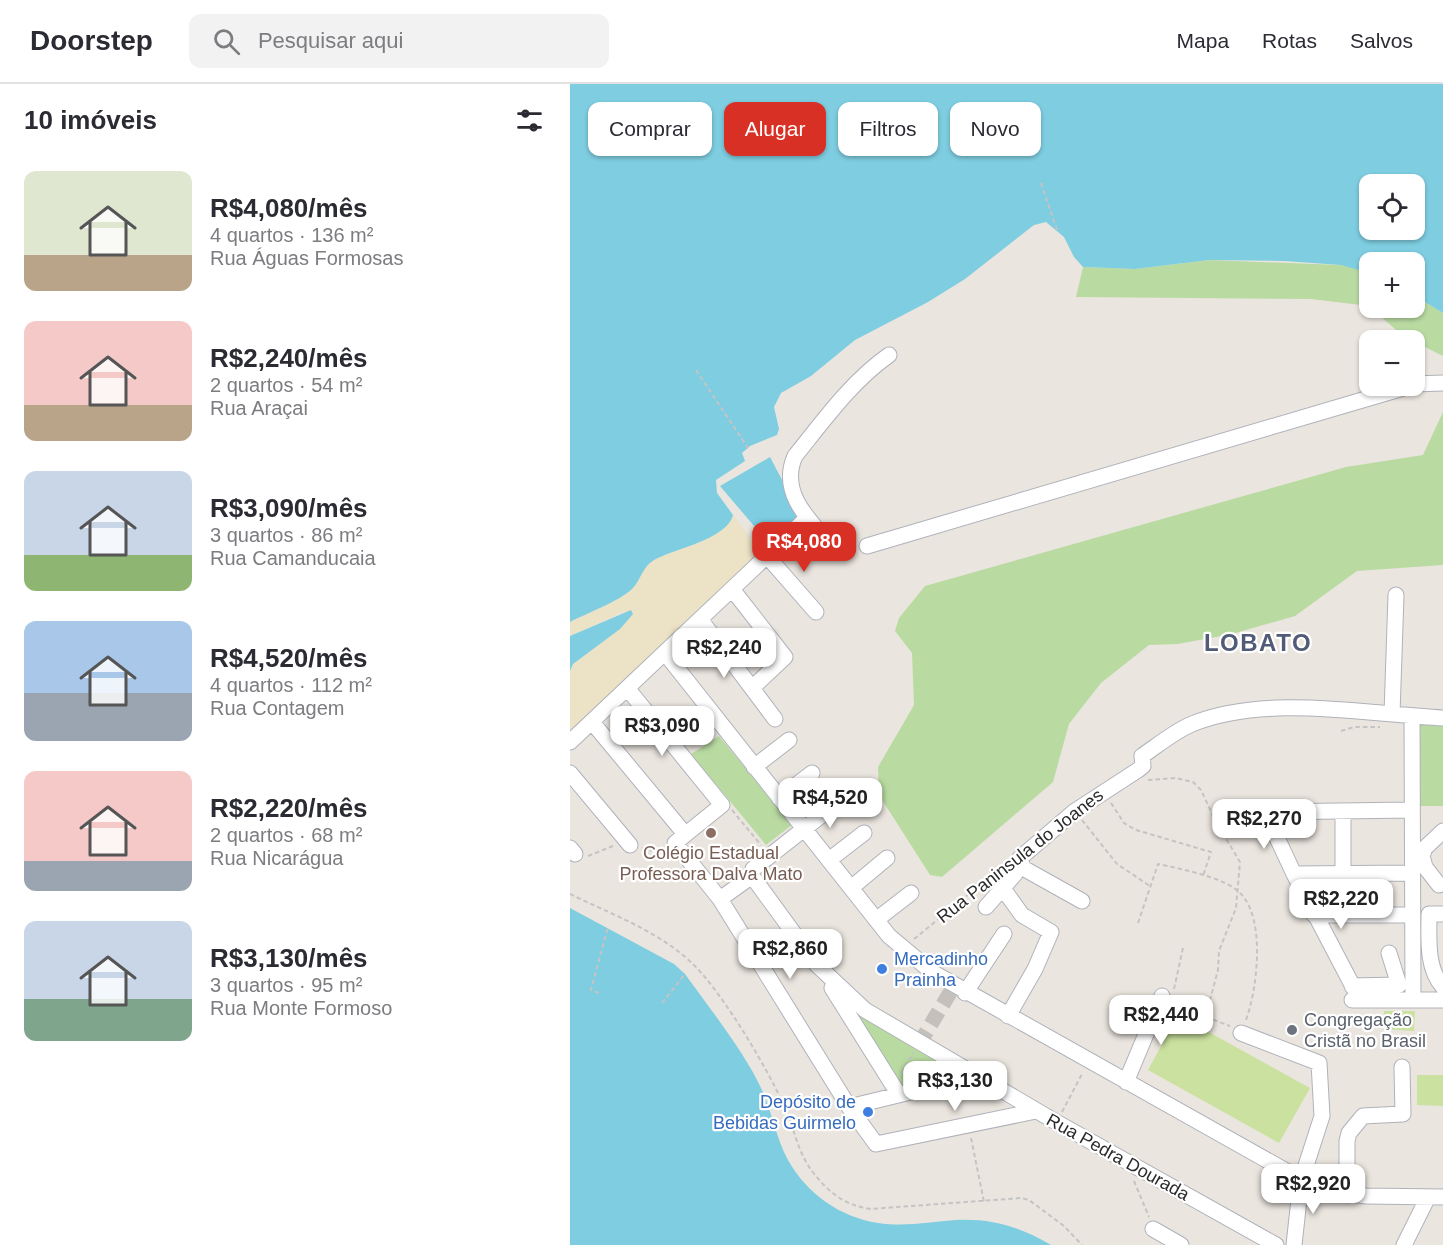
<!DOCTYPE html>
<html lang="pt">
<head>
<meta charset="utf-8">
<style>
  body { margin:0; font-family:Helvetica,sans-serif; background:#f2f2f3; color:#2b2b33; height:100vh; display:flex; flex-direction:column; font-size:22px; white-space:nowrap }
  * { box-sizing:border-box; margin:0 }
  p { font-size:20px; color:#7c7c81 }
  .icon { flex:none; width:33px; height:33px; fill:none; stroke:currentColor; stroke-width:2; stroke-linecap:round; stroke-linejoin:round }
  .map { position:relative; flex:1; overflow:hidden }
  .panel { display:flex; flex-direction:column; background:#fff; width:570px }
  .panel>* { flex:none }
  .hud { position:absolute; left:18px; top:18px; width:570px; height:54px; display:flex; gap:12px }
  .fabs { position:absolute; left:789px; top:90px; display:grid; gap:12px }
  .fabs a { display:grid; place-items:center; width:66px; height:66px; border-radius:12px; background:#fff; box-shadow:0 2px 4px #0004; font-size:30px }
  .price { position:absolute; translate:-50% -51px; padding:0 14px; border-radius:12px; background:#fff; color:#222; font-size:20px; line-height:39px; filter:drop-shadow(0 2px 3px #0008) }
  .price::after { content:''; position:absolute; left:50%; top:36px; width:18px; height:14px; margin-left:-9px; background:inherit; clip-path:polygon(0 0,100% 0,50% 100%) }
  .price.on { background:#d93025; color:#fff }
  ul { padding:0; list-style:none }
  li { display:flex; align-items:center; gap:18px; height:150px; padding:0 24px }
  li span { display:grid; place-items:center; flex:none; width:168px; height:120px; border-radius:12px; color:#555 }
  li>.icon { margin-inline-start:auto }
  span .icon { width:72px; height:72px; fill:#fffc; stroke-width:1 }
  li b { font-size:26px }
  h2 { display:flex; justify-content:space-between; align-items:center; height:72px; padding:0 24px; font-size:26px }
  .pill { padding:0 21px; border-radius:12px; background:#fff; box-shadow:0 2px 4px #0004; font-size:21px; line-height:54px }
  .pill.on { background:#d93025; color:#fff }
  header { display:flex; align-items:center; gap:36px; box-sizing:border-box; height:84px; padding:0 30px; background:#fff; border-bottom:2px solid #e1e1e2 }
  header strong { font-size:28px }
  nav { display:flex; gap:33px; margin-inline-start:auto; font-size:21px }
  .search { width:420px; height:54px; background:#f2f2f3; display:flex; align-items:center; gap:15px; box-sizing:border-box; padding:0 21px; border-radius:12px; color:#7c7c81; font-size:22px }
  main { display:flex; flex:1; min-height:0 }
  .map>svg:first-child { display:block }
  .green { fill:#b9dba2 }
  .sand { fill:#ece3c6 }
  .pitch { fill:#cae19f }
  .water { fill:#7ecde0; fill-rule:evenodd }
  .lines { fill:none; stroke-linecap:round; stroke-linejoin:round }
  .minor-tunnel { stroke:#c5c0bb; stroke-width:15; stroke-dasharray:15 8; stroke-linecap:butt }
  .minor-casing { stroke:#afb2ba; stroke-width:17 }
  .path { stroke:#c4c4c4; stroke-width:2; stroke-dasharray:4.5 3; stroke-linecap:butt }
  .minor { stroke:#fff; stroke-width:15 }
  .education-dot { fill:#8d6e63; stroke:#fff; stroke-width:2 }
  .shop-dot { fill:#3f7fe0; stroke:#fff; stroke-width:2 }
  .worship-dot { fill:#6b7280; stroke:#fff; stroke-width:2 }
  .labels { text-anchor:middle; stroke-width:4.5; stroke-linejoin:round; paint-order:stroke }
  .education-label { font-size:18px; fill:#785e54; stroke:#fff }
  .street-label { font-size:18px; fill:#2b2b2b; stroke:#fff }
  .shop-label { font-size:18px; fill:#366cbe; stroke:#fff; text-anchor:start }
  .worship-label { font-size:18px; fill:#5b616d; stroke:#fff; text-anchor:start }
  .district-label { font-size:24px; font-weight:bold; letter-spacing:1.5px; fill:#515a76; stroke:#fff }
</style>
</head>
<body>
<header>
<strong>Doorstep</strong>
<div class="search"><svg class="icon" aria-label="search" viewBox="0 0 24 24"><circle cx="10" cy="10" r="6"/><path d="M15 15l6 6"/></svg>Pesquisar aqui</div>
<nav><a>Mapa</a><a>Rotas</a><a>Salvos</a></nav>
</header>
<main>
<section class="panel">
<h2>10 imóveis<svg class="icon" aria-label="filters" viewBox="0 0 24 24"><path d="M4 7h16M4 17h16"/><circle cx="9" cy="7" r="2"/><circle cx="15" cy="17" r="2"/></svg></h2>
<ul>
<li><span style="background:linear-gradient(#dfe7d0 70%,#b9a48a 0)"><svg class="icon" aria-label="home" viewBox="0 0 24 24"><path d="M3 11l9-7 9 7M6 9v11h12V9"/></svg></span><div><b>R$4,080/mês</b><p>4 quartos · 136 m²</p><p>Rua Águas Formosas</p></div></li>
<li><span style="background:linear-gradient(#f6c9c9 70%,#b9a48a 0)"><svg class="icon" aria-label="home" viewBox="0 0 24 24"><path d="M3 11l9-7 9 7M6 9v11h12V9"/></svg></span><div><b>R$2,240/mês</b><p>2 quartos · 54 m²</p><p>Rua Araçai</p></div></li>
<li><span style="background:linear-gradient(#c9d6e8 70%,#8fb573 0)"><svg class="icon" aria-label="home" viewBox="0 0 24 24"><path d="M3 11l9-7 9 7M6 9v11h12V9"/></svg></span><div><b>R$3,090/mês</b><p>3 quartos · 86 m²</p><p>Rua Camanducaia</p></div></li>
<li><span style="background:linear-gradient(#a9c7e8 60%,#9aa5b1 0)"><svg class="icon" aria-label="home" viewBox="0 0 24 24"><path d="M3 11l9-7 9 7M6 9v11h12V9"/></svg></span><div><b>R$4,520/mês</b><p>4 quartos · 112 m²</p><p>Rua Contagem</p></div></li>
<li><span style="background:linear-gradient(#f6c9c9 75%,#9aa5b1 0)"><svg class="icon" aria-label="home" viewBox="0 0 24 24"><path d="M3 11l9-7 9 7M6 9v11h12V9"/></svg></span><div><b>R$2,220/mês</b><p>2 quartos · 68 m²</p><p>Rua Nicarágua</p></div></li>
<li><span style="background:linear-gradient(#c9d6e8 65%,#7fa58c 0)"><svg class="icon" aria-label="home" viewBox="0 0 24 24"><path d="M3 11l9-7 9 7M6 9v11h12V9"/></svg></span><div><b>R$3,130/mês</b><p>3 quartos · 95 m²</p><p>Rua Monte Formoso</p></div></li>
</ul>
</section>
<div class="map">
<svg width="873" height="1161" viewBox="0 0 873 1161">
  <rect width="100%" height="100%" fill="#ebe5df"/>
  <path class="green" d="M 639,176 L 771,181 L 797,187 L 799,189 L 799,222 L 741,215 L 506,213 L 513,183 L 565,185 Z
    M 845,212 L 873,229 L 873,272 L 833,252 L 801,224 L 844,224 Z
    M 873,328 L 873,481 L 787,487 L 725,532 L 662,550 L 608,560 L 579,561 L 531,599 L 499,640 L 483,698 L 372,793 L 360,791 L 309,711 L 308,683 L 344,621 L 342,569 L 325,547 L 329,534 L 355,502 L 776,383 L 853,371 Z
    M 845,633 L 873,634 L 873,722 L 845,722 Z
    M 149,652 L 222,741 L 196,761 L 121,670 Z
    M 276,919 L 396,992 L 330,1008 Z"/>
  <path class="sand" d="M 163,431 L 191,468 L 0,650 L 0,587 L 3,580 L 50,545 L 55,527 L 0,552 L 0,538 C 17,529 48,518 62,505 C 71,496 72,483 84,476 C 103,465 158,455 163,431 Z"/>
  <path class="pitch" d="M 814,927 L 845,927 L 844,947 L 814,945 Z
    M 608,931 L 740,1004 L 709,1059 L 578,986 Z
    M 847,991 L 873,991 L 873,1022 L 847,1021 Z"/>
  <path class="water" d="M 0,0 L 873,0 L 873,229 L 845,212 L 844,178 L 800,178 L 799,189 L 771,181 L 714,177 L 639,176 L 565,185 L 513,183 L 504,173 L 494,153 L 476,138 L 464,141 L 395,195 L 358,218 L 285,256 L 241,292 L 211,309 L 204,323 L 209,345 L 207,351 L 180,362 L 172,369 L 175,377 L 146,396 L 147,409 L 163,431 C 158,455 103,465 84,476 C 72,483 71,496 62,505 C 48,518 17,529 0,538 ZM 844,100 L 844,146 L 800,146 L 800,100 Z
    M 200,373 L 231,432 L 201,462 L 150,402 Z
    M 61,526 L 63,530 L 50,545 L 3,580 L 0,587 L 0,552 Z
    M 0,824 L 104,880 L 115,890 C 138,922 175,969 191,1004 C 202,1027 206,1054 218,1076 C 237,1110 270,1133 308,1139 C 335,1143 360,1138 386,1136 C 422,1134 450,1143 481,1161 L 0,1161 Z"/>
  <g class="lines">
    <path class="minor-tunnel" d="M 349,960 L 384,902"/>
    <defs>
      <path id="minor" d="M 844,300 L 873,299
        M 297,462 L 840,302
        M 265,465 C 242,439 208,410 225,372 C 254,336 281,298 319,271
        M 197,472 L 246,528
        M 162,505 L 215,573 L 182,604
        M 130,535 L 205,635
        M 95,569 L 319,852 L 362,888 L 750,1106 L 796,1112 L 873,1113
        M 57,604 L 152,721 L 105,759 L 150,815 L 279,1023 L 306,1060 L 466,1027
        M 822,630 L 826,511
        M 842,632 L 843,916
        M 22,638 L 115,750
        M 0,658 L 237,434
        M 184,683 L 219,656
        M 0,689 L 60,761
        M 209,714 L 242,689
        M 773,727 L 773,790
        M 0,764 L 5,770
        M 450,774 L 505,727 L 568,686 L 573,682 L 572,672 C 588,661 605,647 622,640 C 696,610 795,630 873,634
        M 450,774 L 453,784 L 512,817
        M 259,776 L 294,749
        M 724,790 L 842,789
        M 182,792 L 247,881 L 295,926 L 486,1038 L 706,1161
        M 869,801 L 855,783 L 852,772 L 855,764 L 873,747
        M 281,804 L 317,774
        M 434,806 L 452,831 L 481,848 L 465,885 L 438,932
        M 150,815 L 182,792 L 183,785 L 267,719
        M 416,823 L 445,790 L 450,774
        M 873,830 L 859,830 C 859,854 856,884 873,903
        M 744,831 L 842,831
        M 782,831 L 782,790
        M 306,836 L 341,809
        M 782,902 L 829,901 L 819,869
        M 262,904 L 329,1011
        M 395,909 L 434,850
        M 782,916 L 873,916
        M 790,916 L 724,790 L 695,728 L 840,726
        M 671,949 L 749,979 L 752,1032 L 731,1097 L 724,1161
        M 556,998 L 592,912
        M 279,1023 L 406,992
        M 777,1111 L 777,1057 L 779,1049 L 793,1032 L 833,1030 L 832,983
        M 583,1145 L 611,1161
        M 834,1161 L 858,1113"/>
    </defs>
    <use href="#minor" class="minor-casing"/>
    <path class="path" d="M 471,99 L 487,146
      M 126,286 L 178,364
      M 771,647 L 784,643 L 810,643
      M 578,696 L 606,694 L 623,698 L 631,706 L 646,738 L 670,778 L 666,824 L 649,867 L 648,886 L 636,931
      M 541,719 L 554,739 L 566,746 L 641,768 L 633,792
      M 162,726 L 191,761
      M 512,736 L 547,780 L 580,802
      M 72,764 L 91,769 L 95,766
      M 18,772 L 43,762
      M 0,810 C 43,831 91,848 125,882 C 155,913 198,985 215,1024 C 224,1044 228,1069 242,1087 C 258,1108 274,1121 300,1125 L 451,1114 L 459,1116 L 494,1142 L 512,1161
      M 568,839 L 588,780 C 611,785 655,793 671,810 C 696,836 687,906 676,936
      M 344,855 L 432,783
      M 604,905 L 613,864
      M 29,909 L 21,906 L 38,843
      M 92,919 L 115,890
      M 601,920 L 660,942
      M 331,989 L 344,968
      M 492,1028 L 513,988
      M 401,1054 L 414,1118
      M 564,1097 L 579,1133"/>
    <use href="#minor" class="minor"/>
  </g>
  <circle class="education-dot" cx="141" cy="749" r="6"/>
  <g class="shop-dot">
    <circle cx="312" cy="885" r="6"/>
    <circle cx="298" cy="1028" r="6"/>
  </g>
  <circle class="worship-dot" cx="722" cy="946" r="6"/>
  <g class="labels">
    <g class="education-label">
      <text x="141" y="775">Colégio Estadual<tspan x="141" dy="21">Professora Dalva Mato</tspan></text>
    </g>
    <g class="street-label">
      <text transform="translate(450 772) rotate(-38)" y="6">Rua Paninsula do Joanes</text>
      <text transform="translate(548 1073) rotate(29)" y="6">Rua Pedra Dourada</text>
    </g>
    <g class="shop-label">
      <text x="324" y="881">Mercadinho<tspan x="324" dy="21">Prainha</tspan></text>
      <text x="286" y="1024" text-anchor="end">Depósito de<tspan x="286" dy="21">Bebidas Guirmelo</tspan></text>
    </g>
    <g class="worship-label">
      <text x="734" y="942">Congregação<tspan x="734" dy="21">Cristã no Brasil</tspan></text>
    </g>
    <g class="district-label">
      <text x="688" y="567">LOBATO</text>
    </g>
  </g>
</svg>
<div class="fabs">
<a><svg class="icon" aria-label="locate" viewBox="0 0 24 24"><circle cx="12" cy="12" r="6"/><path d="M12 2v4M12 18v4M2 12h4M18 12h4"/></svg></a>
<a>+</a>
<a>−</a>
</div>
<b class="price on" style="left:234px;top:489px">R$4,080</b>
<b class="price" style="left:154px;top:595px">R$2,240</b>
<b class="price" style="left:92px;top:673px">R$3,090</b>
<b class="price" style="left:260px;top:745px">R$4,520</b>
<b class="price" style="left:694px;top:766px">R$2,270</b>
<b class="price" style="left:771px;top:846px">R$2,220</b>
<b class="price" style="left:220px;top:896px">R$2,860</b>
<b class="price" style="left:591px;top:962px">R$2,440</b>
<b class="price" style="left:385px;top:1028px">R$3,130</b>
<b class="price" style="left:743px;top:1131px">R$2,920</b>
<div class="hud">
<a class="pill">Comprar</a>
<a class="pill on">Alugar</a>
<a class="pill">Filtros</a>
<a class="pill">Novo</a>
</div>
</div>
</main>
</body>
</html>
